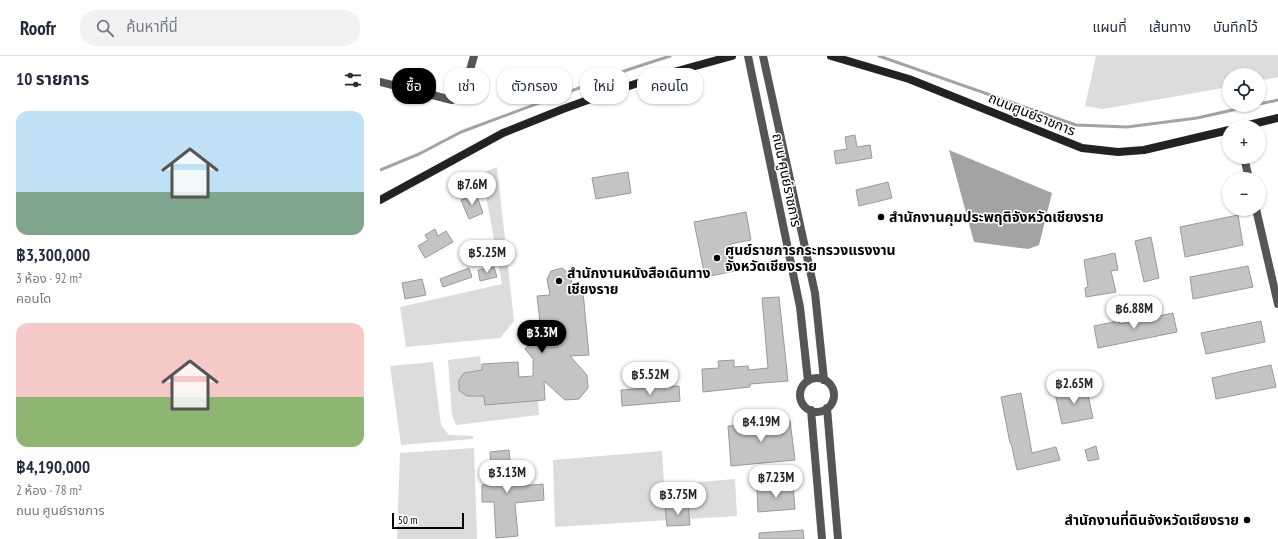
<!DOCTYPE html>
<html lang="th">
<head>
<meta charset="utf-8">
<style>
  body { margin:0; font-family:"PT Sans Narrow","Noto Sans Thai",sans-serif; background:#f2f2f3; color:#1f2937; height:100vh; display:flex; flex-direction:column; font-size:15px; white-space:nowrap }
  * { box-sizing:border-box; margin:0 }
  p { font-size:13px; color:#747a83 }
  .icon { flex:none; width:22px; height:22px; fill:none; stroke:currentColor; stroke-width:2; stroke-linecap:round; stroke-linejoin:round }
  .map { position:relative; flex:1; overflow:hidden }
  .panel { display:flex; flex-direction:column; background:#fff; width:380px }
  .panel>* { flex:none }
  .guide { position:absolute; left:12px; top:12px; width:380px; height:36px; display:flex; gap:8px }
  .fabs { position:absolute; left:842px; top:12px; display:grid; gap:8px }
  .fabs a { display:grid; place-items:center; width:44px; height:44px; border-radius:50%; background:#fff; box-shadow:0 1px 3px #0004; font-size:20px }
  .scale { position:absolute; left:12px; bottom:10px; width:72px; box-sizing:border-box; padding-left:4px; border:2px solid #000; border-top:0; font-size:11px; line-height:14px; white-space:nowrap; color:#000; -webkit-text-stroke:3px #fff; paint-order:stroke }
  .price { position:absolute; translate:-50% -34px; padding:0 9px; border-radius:14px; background:#fff; color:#222; font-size:13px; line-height:26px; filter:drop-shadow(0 1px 2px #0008) }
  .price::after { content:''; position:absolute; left:50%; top:24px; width:12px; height:9px; margin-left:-6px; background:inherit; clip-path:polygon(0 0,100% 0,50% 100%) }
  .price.on { background:#000; color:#fff }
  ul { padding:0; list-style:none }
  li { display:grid; align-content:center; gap:8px; height:212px; padding:0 16px }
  li span { display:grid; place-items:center; height:124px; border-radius:12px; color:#555 }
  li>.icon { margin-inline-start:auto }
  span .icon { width:72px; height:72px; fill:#fffc; stroke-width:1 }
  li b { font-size:17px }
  h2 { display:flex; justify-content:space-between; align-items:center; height:48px; padding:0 16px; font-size:17px }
  .chip { padding:0 14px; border-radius:16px; background:#fff; box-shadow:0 1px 3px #0004; font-size:14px; line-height:36px }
  .chip.on { background:#000; color:#fff }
  header { display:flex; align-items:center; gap:24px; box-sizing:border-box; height:56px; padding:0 20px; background:#fff; border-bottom:1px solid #e0e1e3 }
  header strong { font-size:19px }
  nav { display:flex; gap:22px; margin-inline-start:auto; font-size:14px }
  .search { width:280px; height:36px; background:#f2f2f3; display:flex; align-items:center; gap:10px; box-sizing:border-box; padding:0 14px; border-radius:16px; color:#747a83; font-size:15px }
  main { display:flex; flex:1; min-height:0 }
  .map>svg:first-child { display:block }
  .green { fill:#dcdcdc }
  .water { fill:#a3a3a3 }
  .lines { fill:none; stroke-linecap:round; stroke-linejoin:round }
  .stream { stroke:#a3a3a3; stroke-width:3 }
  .building { fill:#c4c4c4; stroke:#999 }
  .street { stroke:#555; stroke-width:8 }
  .secondary { stroke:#222; stroke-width:8 }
  .poi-dot { fill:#000; stroke:#fff; stroke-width:1.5 }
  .labels { text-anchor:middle; stroke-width:3; stroke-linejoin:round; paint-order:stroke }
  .street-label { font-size:14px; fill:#000; stroke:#fff }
  .poi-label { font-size:14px; font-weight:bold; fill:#000; stroke:#fff; text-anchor:start }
</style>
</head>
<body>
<header>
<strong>Roofr</strong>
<div class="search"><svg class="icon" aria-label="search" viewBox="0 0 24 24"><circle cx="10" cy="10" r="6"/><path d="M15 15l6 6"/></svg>ค้นหาที่นี่</div>
<nav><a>แผนที่</a><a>เส้นทาง</a><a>บันทึกไว้</a></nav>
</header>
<main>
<section class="panel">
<h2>10 รายการ<svg class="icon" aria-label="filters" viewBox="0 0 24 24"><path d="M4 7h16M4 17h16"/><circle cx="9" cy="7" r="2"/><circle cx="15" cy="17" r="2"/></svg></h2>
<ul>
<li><span style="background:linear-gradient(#bfe0f5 65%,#7fa58c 0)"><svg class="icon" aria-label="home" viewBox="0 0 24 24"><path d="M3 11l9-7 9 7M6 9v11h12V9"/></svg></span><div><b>฿3,300,000</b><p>3 ห้อง · 92 m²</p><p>คอนโด</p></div></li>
<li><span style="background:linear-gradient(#f6c9c9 60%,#8fb573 0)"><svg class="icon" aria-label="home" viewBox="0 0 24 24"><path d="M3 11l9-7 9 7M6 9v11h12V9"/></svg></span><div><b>฿4,190,000</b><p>2 ห้อง · 78 m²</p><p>ถนน ศูนย์ราชการ</p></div></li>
</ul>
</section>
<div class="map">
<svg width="898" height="483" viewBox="0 0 898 483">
  <rect width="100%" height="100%" fill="#fff"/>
  <path class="green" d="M 716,0 L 898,0 L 898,21 L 879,25 L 879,19 L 849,19 L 849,31 L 723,53 L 705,50 Z
    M 117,111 L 134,265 L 120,282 L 26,291 L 20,251 L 122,228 L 102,117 Z
    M 100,300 L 103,322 L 95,315 L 84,317 L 79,324 L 79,334 L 87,340 L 97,340 L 104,333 L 158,344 L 159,359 L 76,369 L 72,359 L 68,304 Z
    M 53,306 L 61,369 L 69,379 L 93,380 L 93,383 L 21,389 L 10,310 Z
    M 94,392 L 97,483 L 17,483 L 20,397 Z
    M 282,395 L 284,429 L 355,423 L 357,460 L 175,471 L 173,404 Z"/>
  <path class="water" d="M 569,94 L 672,137 L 659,189 L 648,193 L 594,186 Z"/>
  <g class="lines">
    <path class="stream" d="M 499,0 L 696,69 L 747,71 L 817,62 L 875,49
      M 879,48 L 898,44
      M 0,114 L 39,98 L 81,76 L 250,13 L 290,0"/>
  </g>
  <path class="building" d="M 475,79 L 477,91 L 490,89 L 492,102 L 456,108 L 454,95 L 467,93 L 465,81 Z
    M 248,116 L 251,137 L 216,143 L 212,122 Z
    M 508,126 L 512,142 L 479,150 L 476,134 Z
    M 96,138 L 103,157 L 89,163 L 81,144 Z
    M 366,156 L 371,184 L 350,188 L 355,215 L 325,221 L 314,166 Z
    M 858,159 L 863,189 L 805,201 L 800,171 Z
    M 55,173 L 58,180 L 66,175 L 73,186 L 45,202 L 38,190 L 48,184 L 45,179 Z
    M 771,181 L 779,222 L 764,226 L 755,185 Z
    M 735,197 L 738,214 L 731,215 L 736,236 L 706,241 L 705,232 L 708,231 L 704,204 Z
    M 868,210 L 873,231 L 813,243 L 810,221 Z
    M 114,211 L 117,221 L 100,225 L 98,214 Z
    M 89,212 L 92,221 L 63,231 L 60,223 Z
    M 182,212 L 190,218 L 194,237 L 203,236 L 209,299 L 190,300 L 207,319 L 208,332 L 199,343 L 185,344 L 164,325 L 165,344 L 105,349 L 104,340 L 87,340 L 79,334 L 79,324 L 84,317 L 102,314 L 102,308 L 138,306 L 139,321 L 153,320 L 153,304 L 154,304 L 145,293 L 154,282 L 165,291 L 178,291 L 177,274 L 161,275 L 157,240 L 170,239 L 167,223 L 171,215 Z
    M 42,223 L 46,239 L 25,243 L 22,227 Z
    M 399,241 L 408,325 L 370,328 L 370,331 L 323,336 L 322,313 L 339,312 L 338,305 L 354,304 L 354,311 L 368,310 L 369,314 L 388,312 L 382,242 Z
    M 793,257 L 797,276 L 718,292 L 714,270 L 739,265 L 740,268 Z
    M 881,265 L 885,286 L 826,298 L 821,277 Z
    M 891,309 L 896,331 L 836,343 L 832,322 Z
    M 299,330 L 300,345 L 242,350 L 241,334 Z
    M 706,330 L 713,362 L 682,368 L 675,337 Z
    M 641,337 L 652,397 L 676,391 L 680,404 L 637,414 L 631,387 L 630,387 L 621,341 Z
    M 410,365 L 415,404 L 351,410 L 348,370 Z
    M 716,390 L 719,403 L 708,405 L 705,394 Z
    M 129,394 L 132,427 L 142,426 L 142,430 L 163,428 L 164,444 L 135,447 L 138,480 L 116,482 L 114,446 L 102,446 L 102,429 L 112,428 L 110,396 Z
    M 413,430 L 415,453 L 378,456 L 377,432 Z
    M 308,449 L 310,469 L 287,470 L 285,450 Z
    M 423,474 L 424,483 L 379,483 L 379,477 Z"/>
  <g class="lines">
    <path class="street" d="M 368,0 L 420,251 L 428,325
      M 383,0 L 435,237 L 444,324
      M 0,26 L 72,44 L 83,38 L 94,0
      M 864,101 L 869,123
      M 876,153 L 898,248
      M420 339a17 17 0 1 1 34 0a17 17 0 1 1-34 0Z
      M 447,352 L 458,483
      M 431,354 L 442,483"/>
    <path class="secondary" d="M 451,0 L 529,23 L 702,92 L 738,96 L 764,94 L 849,74
      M 860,71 L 898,62
      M 0,144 L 123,77 L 183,53 L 219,40 L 279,20 L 352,0"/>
  </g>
  <g class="poi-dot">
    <circle cx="501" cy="161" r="4"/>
    <circle cx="337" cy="202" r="4"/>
    <circle cx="179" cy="225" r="4"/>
    <circle cx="867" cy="464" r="4"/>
  </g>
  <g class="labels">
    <g class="street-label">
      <text transform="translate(652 58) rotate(22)" y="5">ถนนศูนย์ราชการ</text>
      <text transform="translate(407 124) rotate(78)" y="5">ถนน ศูนย์ราชการ</text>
    </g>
    <g class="poi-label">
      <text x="509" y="166">สำนักงานคุมประพฤติจังหวัดเชียงราย</text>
      <text x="345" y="199">ศูนย์ราชการกระทรวงแรงงาน<tspan x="345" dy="16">จังหวัดเชียงราย</tspan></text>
      <text x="187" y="222">สำนักงานหนังสือเดินทาง<tspan x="187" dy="16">เชียงราย</tspan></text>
      <text x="859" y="469" text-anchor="end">สำนักงานที่ดินจังหวัดเชียงราย</text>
    </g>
  </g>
</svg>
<div class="fabs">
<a><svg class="icon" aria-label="locate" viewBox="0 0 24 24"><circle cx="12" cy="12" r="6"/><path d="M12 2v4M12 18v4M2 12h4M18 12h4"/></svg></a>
<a>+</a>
<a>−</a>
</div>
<div class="scale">50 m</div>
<b class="price" style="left:92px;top:150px">฿7.6M</b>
<b class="price" style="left:107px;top:218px">฿5.25M</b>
<b class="price" style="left:754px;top:274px">฿6.88M</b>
<b class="price on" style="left:162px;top:298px">฿3.3M</b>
<b class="price" style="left:270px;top:340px">฿5.52M</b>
<b class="price" style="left:694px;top:349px">฿2.65M</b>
<b class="price" style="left:381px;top:387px">฿4.19M</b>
<b class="price" style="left:127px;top:438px">฿3.13M</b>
<b class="price" style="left:396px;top:443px">฿7.23M</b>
<b class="price" style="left:298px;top:460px">฿3.75M</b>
<div class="guide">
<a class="chip on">ซื้อ</a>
<a class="chip">เช่า</a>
<a class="chip">ตัวกรอง</a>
<a class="chip">ใหม่</a>
<a class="chip">คอนโด</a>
</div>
</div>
</main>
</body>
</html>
